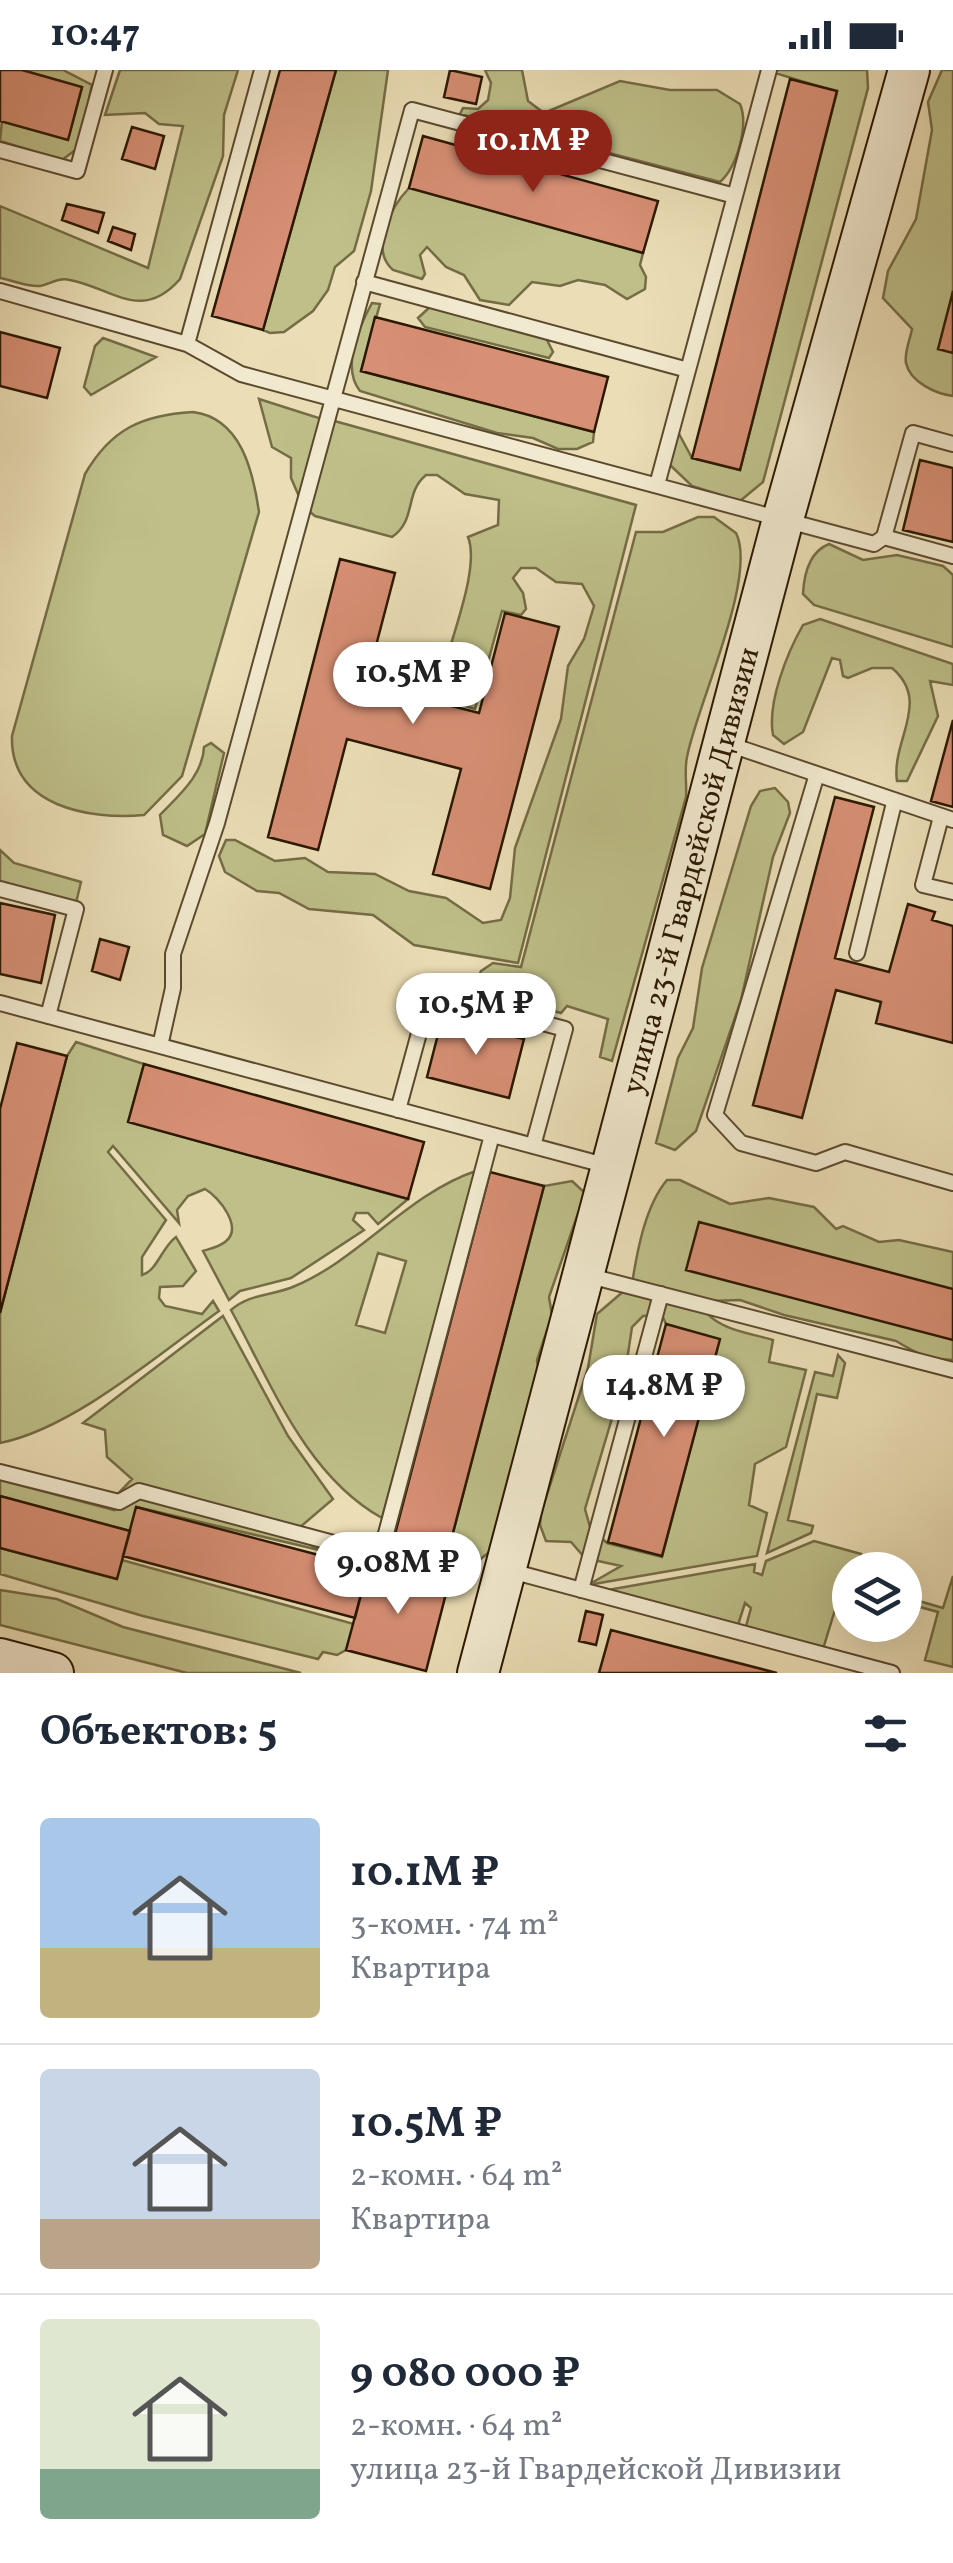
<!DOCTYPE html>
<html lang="ru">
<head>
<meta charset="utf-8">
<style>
  body { margin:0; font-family:Vollkorn,serif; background:#f2f2f3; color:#1f2937; height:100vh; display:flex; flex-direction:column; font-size:38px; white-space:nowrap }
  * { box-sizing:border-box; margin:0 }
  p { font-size:32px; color:#747a83 }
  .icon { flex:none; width:55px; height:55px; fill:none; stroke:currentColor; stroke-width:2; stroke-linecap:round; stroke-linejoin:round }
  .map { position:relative; height:1603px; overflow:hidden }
  .drawer { display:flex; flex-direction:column; background:#fff; flex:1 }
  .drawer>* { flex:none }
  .buttons { position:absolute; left:832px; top:1482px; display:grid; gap:20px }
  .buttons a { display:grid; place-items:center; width:90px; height:90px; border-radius:50%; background:#fff; box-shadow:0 10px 40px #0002; font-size:50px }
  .price { position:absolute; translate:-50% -85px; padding:0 22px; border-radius:35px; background:#fff; color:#222; font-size:32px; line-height:65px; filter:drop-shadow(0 2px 5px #0008) }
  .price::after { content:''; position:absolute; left:50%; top:60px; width:30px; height:22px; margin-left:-15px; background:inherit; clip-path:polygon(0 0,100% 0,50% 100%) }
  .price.current { background:#8f2418; color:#fff }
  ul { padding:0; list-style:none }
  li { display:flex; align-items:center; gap:30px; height:250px; padding:0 40px }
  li+li { border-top:2px solid #e0e1e3 }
  li span { display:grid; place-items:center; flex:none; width:280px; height:200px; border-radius:10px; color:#555 }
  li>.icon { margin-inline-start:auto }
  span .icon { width:120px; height:120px; fill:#fffc; stroke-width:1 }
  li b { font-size:42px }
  h2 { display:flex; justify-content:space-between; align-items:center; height:120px; padding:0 40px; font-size:42px }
  .status { display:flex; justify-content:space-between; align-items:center; height:70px; padding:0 50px; background:#fff; direction:ltr }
  .status svg { height:28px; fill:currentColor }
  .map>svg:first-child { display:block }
  .green { fill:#bebf89; stroke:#746c45; stroke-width:2.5; fill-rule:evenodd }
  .building { fill:#d78f75; stroke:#2b1801; stroke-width:2.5 }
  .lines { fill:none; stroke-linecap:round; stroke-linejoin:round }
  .lane-casing { stroke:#5b4a2e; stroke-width:18 }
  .secondary-casing { stroke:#2b1801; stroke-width:44 }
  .lane { stroke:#f2ead0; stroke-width:14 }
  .secondary { stroke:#f2ead0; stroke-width:40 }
  .labels { text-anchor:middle; stroke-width:10; stroke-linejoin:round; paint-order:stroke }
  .street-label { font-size:30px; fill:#2b1801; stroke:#f2ead0 }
</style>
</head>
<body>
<div class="status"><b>10:47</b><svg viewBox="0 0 49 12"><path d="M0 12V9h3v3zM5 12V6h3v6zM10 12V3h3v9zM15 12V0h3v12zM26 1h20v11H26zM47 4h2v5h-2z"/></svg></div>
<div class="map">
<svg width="953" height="1603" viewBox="0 0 953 1603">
  <rect width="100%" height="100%" fill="#ebdeb6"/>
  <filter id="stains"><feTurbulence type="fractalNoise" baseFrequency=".002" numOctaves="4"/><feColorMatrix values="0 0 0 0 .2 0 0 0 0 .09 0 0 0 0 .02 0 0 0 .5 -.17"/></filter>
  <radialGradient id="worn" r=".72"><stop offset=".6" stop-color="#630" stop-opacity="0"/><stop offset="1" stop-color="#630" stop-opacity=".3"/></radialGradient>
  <path class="green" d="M 22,0 L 63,0 L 92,15 L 78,78 L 62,90 L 0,71 L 2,51 L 68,69 L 82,17 Z
    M 120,0 L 238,0 L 224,45 L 223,86 L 180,209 C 142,253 112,218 70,210 C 58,207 51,214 40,216 C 27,217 12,210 0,208 L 0,136 L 148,198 L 183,56 L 159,54 L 145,43 L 105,45 Z
    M 336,0 L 388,0 L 371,121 L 354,181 L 335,197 L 328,220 L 313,241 L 284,262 L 270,263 L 263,260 Z
    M 485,0 L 522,0 L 528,31 L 544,43 L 620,11 L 670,20 L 717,20 L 740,34 C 749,55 737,97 720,112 L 460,44 L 463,38 L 478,39 L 488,30 L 491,13 Z
    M 778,0 L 867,0 L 868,18 L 763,412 L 740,431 L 692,416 L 669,394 L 678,362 L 692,388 L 740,400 L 837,22 L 775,3 Z
    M 942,0 L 953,0 L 953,326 C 936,324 910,312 906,293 C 904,283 910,270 912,259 L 883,228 L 888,201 L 916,149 L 932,60 L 928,32 Z
    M 409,118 L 643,183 L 640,195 L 646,207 L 645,219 L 627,229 L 605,215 L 578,210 L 560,216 L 532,212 L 509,235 L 480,230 L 464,205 L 446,197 L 427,177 L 420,185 L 425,204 L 422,209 L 393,200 C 369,179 391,137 409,118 Z
    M 372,233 L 380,234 L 361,301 L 594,362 L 593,372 L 577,379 L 558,379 L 533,368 L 497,363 L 360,321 C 341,297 359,257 372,233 Z
    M 431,236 L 545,266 L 553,282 L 549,288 L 425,257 L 418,248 Z
    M 103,268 L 156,287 L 91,325 L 84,317 L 95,276 Z
    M 259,329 L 322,349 L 301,431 L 291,408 L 291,388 L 272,377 Z
    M 193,342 C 241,348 253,401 259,442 L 182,706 L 144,745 C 90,750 10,737 12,666 L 85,404 C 111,359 142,345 193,342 Z
    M 331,350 L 636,435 L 518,893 L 414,875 L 373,845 L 309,839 L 279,823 L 257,821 L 225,802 L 219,786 L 226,770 L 235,770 L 275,791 L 305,788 L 328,802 L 375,804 L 409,821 L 446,828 L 483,853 L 501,850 L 510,828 L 515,778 L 561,649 L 568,596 L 584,569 L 594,536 L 582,514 L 556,512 L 536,498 L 521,498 L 513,508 L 523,523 L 526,539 L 521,545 L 502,541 L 475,639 L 390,614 L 385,599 L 396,579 L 402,578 L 432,603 L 444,599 C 452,565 480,497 468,467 L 498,455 L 499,430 L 465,424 L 437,405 L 426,405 C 404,423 417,450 392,467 L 315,446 L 309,441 Z
    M 698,447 L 714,447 L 736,463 C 758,507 696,637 687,687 C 684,701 687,714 686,727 L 612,991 L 600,987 L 608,949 L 567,936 L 561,943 L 474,920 L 481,901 L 493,893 L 521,897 L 636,462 L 663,462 Z
    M 829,474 L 863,490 L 897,485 L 943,496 L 953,505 L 953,577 L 814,535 L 803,524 C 804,503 809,482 829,474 Z
    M 820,549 L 953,594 L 953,615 L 930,611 L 938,646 L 907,711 L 897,711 C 891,670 932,632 892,598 L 872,598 L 848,608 L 843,606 L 840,590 L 832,588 L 803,662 L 784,674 L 773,665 C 767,633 787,583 803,555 Z
    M 211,673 L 224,683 L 205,764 L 187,776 L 163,765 L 160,745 C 179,725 203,705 204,677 Z
    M 775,718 L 788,732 L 790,743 L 773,787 L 741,930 L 696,1061 L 675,1080 L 656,1073 L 678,988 L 693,958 L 702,898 L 751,736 L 760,721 Z
    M 0,780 L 14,793 L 81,812 L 76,833 L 0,814 Z
    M 76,972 L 144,994 L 129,1052 L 408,1129 L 378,1154 L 368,1143 L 356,1143 L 353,1150 L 364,1160 L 291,1208 L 240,1221 L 229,1230 L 203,1181 C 209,1179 219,1177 225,1172 C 244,1158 219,1127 205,1119 L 188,1126 L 177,1140 L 179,1153 L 113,1076 L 108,1082 L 166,1150 L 142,1187 L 142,1205 C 157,1201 162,1177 176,1167 L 196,1201 L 183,1216 L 160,1217 L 159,1228 L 165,1236 L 202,1244 L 213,1231 L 219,1241 C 159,1284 72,1359 0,1373 L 0,1243 L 67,986 Z
    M 476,1101 L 382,1448 C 306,1406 271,1313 231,1240 C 250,1223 273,1226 295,1216 C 358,1190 409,1123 476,1101 ZM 378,1183 L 406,1191 L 385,1263 L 356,1255 Z
    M 667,1110 L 680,1110 L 730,1134 L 769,1128 L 814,1137 L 836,1159 L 843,1156 L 879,1172 L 899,1170 L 953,1182 L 953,1290 C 928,1290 916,1283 896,1271 L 784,1245 L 740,1230 L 710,1231 L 705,1241 C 720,1260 750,1263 773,1270 L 769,1292 L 806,1300 L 786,1377 L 755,1394 L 749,1435 L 767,1443 L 757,1486 L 588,1515 L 621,1496 L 585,1488 L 571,1472 L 546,1471 L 540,1455 L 541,1443 L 588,1298 L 597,1244 L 632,1214 C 637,1182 645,1136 667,1110 ZM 662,1245 L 666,1254 L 719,1270 L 662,1487 L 607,1473 L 590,1457 L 585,1439 L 613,1345 L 621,1330 L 632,1257 L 643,1246 Z
    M 572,1111 L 585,1123 L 549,1227 L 552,1245 L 537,1290 L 541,1321 L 519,1368 L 493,1479 L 472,1496 L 444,1497 L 544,1116 Z
    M 223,1246 L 288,1366 L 333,1429 L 299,1458 L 303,1470 L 319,1480 L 137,1437 L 130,1461 L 0,1426 L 0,1410 L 114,1440 L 112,1430 L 132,1409 L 107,1387 L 105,1360 L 83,1353 Z
    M 838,1285 L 845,1293 L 837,1328 L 817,1324 L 788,1450 L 813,1456 L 811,1463 L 767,1483 L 815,1302 L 833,1306 Z
    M 814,1471 L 861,1484 L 857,1500 L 850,1500 L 850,1518 L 842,1517 L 823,1579 L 745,1560 L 751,1538 L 745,1533 L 737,1558 L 602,1521 L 755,1494 L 754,1502 L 762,1505 L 766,1491 Z
    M 0,1478 L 116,1509 L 122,1490 L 354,1554 L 346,1580 L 337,1585 L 323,1582 L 318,1589 L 143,1546 L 0,1504 Z
    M 953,1506 L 953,1597 L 925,1590 L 938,1542 L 905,1533 L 905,1527 L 943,1538 Z
    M 0,1520 L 57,1529 L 123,1557 L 301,1603 L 187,1603 L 0,1555 Z"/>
  <path class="building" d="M 0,0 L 22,0 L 82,17 L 68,70 L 0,51 Z
    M 280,0 L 336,0 L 263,260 L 212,246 Z
    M 450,0 L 482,7 L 476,34 L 444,27 Z
    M 790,9 L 837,21 L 740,400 L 692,388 Z
    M 132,57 L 164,66 L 155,99 L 122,89 Z
    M 423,66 L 658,131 L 643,183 L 409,118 Z
    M 67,134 L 104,143 L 98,163 L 62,150 Z
    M 113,157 L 135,164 L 131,180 L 108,171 Z
    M 953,221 L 953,283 L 938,279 Z
    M 375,247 L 608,307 L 594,362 L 361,301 Z
    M 0,262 L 60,278 L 47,328 L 0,316 Z
    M 920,390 L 953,398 L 953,472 L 903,460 Z
    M 340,489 L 395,503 L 366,614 L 479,643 L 505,543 L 559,557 L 490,819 L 433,804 L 461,699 L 347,669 L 318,780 L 268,767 Z
    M 953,650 L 953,737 L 931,731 Z
    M 835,727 L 874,737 L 835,888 L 889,902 L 908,834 L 935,842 L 932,850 L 953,856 L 953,973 L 876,953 L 881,932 L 836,920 L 802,1048 L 753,1035 Z
    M 0,833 L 55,845 L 41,913 L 0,904 Z
    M 100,869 L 129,877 L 120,910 L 92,901 Z
    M 442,949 L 524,969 L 509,1028 L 427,1007 Z
    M 17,973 L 67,986 L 0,1243 L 0,1039 Z
    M 144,994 L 424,1072 L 408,1129 L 128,1052 Z
    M 490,1102 L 544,1116 L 444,1497 L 390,1483 Z
    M 699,1152 L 953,1219 L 953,1270 L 686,1200 Z
    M 666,1254 L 720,1269 L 662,1486 L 608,1472 Z
    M 0,1426 L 130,1461 L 117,1509 L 0,1478 Z
    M 136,1437 L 368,1498 L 355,1548 L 123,1486 Z
    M 387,1495 L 449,1512 L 426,1601 L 346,1580 L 368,1498 L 385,1503 Z
    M 586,1541 L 603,1545 L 596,1575 L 579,1571 Z
    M 611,1560 L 649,1570 L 777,1603 L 599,1603 Z"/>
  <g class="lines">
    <defs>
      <path id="lane" d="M 0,80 L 77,101 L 105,0
        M 364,212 L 688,300
        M 0,221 L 187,274 L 241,304 L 874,474 L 884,467 L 953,486
        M 187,274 L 262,0
        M 657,415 L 769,0
        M 884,467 L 913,363 L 953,374
        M 725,673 L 953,750
        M 817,704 L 715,1045 L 741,1073 L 816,1093 L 845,1082 L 953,1113
        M 941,747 L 923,815 L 953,822
        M 0,819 L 76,839 L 48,946
        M 857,883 L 894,733
        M 0,933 L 608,1096
        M 160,976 L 173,918 L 173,884 L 217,753 L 412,40 L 735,126
        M 398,1040 L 430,923 L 565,959 L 533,1076
        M 586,1205 L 953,1300
        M 0,1402 L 119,1432 L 139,1421 L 442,1502
        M 380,1486 L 492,1065
        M 507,1500 L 892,1603
        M 581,1520 L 661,1224"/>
      <g id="secondary">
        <path d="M 0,1589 L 53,1603"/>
        <path id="s1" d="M 478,1603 L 783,449 L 909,0"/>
      </g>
    </defs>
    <use href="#lane" class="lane-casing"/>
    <use href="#secondary" class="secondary-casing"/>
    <use href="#lane" class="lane"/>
    <use href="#secondary" class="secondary"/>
  </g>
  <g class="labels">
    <g class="street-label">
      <text dy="10" stroke="none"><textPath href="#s1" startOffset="830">улица 23-й Гвардейской Дивизии</textPath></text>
    </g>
  </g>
  <rect width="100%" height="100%" filter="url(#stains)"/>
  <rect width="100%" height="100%" fill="url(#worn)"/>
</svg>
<div class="buttons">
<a><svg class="icon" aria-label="layers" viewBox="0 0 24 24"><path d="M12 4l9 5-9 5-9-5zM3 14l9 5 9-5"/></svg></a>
</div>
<b class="price current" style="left:533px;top:125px">10.1M ₽</b>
<b class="price" style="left:413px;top:657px">10.5M ₽</b>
<b class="price" style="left:476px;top:988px">10.5M ₽</b>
<b class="price" style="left:664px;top:1370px">14.8M ₽</b>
<b class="price" style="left:398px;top:1547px">9.08M ₽</b>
</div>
<section class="drawer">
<h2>Объектов: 5<svg class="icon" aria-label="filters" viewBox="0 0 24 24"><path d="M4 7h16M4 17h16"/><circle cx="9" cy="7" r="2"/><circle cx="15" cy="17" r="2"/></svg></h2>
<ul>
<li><span style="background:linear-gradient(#a9c7e8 65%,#c2b280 0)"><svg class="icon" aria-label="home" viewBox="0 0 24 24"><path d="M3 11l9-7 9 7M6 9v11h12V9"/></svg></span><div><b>10.1M ₽</b><p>3-комн. · 74 m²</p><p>Квартира</p></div></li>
<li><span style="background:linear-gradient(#c9d6e8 75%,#b9a48a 0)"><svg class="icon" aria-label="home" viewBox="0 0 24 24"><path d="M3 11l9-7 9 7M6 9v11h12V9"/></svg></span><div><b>10.5M ₽</b><p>2-комн. · 64 m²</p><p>Квартира</p></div></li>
<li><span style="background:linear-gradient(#dfe7d0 75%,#7fa58c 0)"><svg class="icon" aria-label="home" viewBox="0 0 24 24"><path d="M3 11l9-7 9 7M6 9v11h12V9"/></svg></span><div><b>9 080 000 ₽</b><p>2-комн. · 64 m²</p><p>улица 23-й Гвардейской Дивизии</p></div></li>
</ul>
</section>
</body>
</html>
